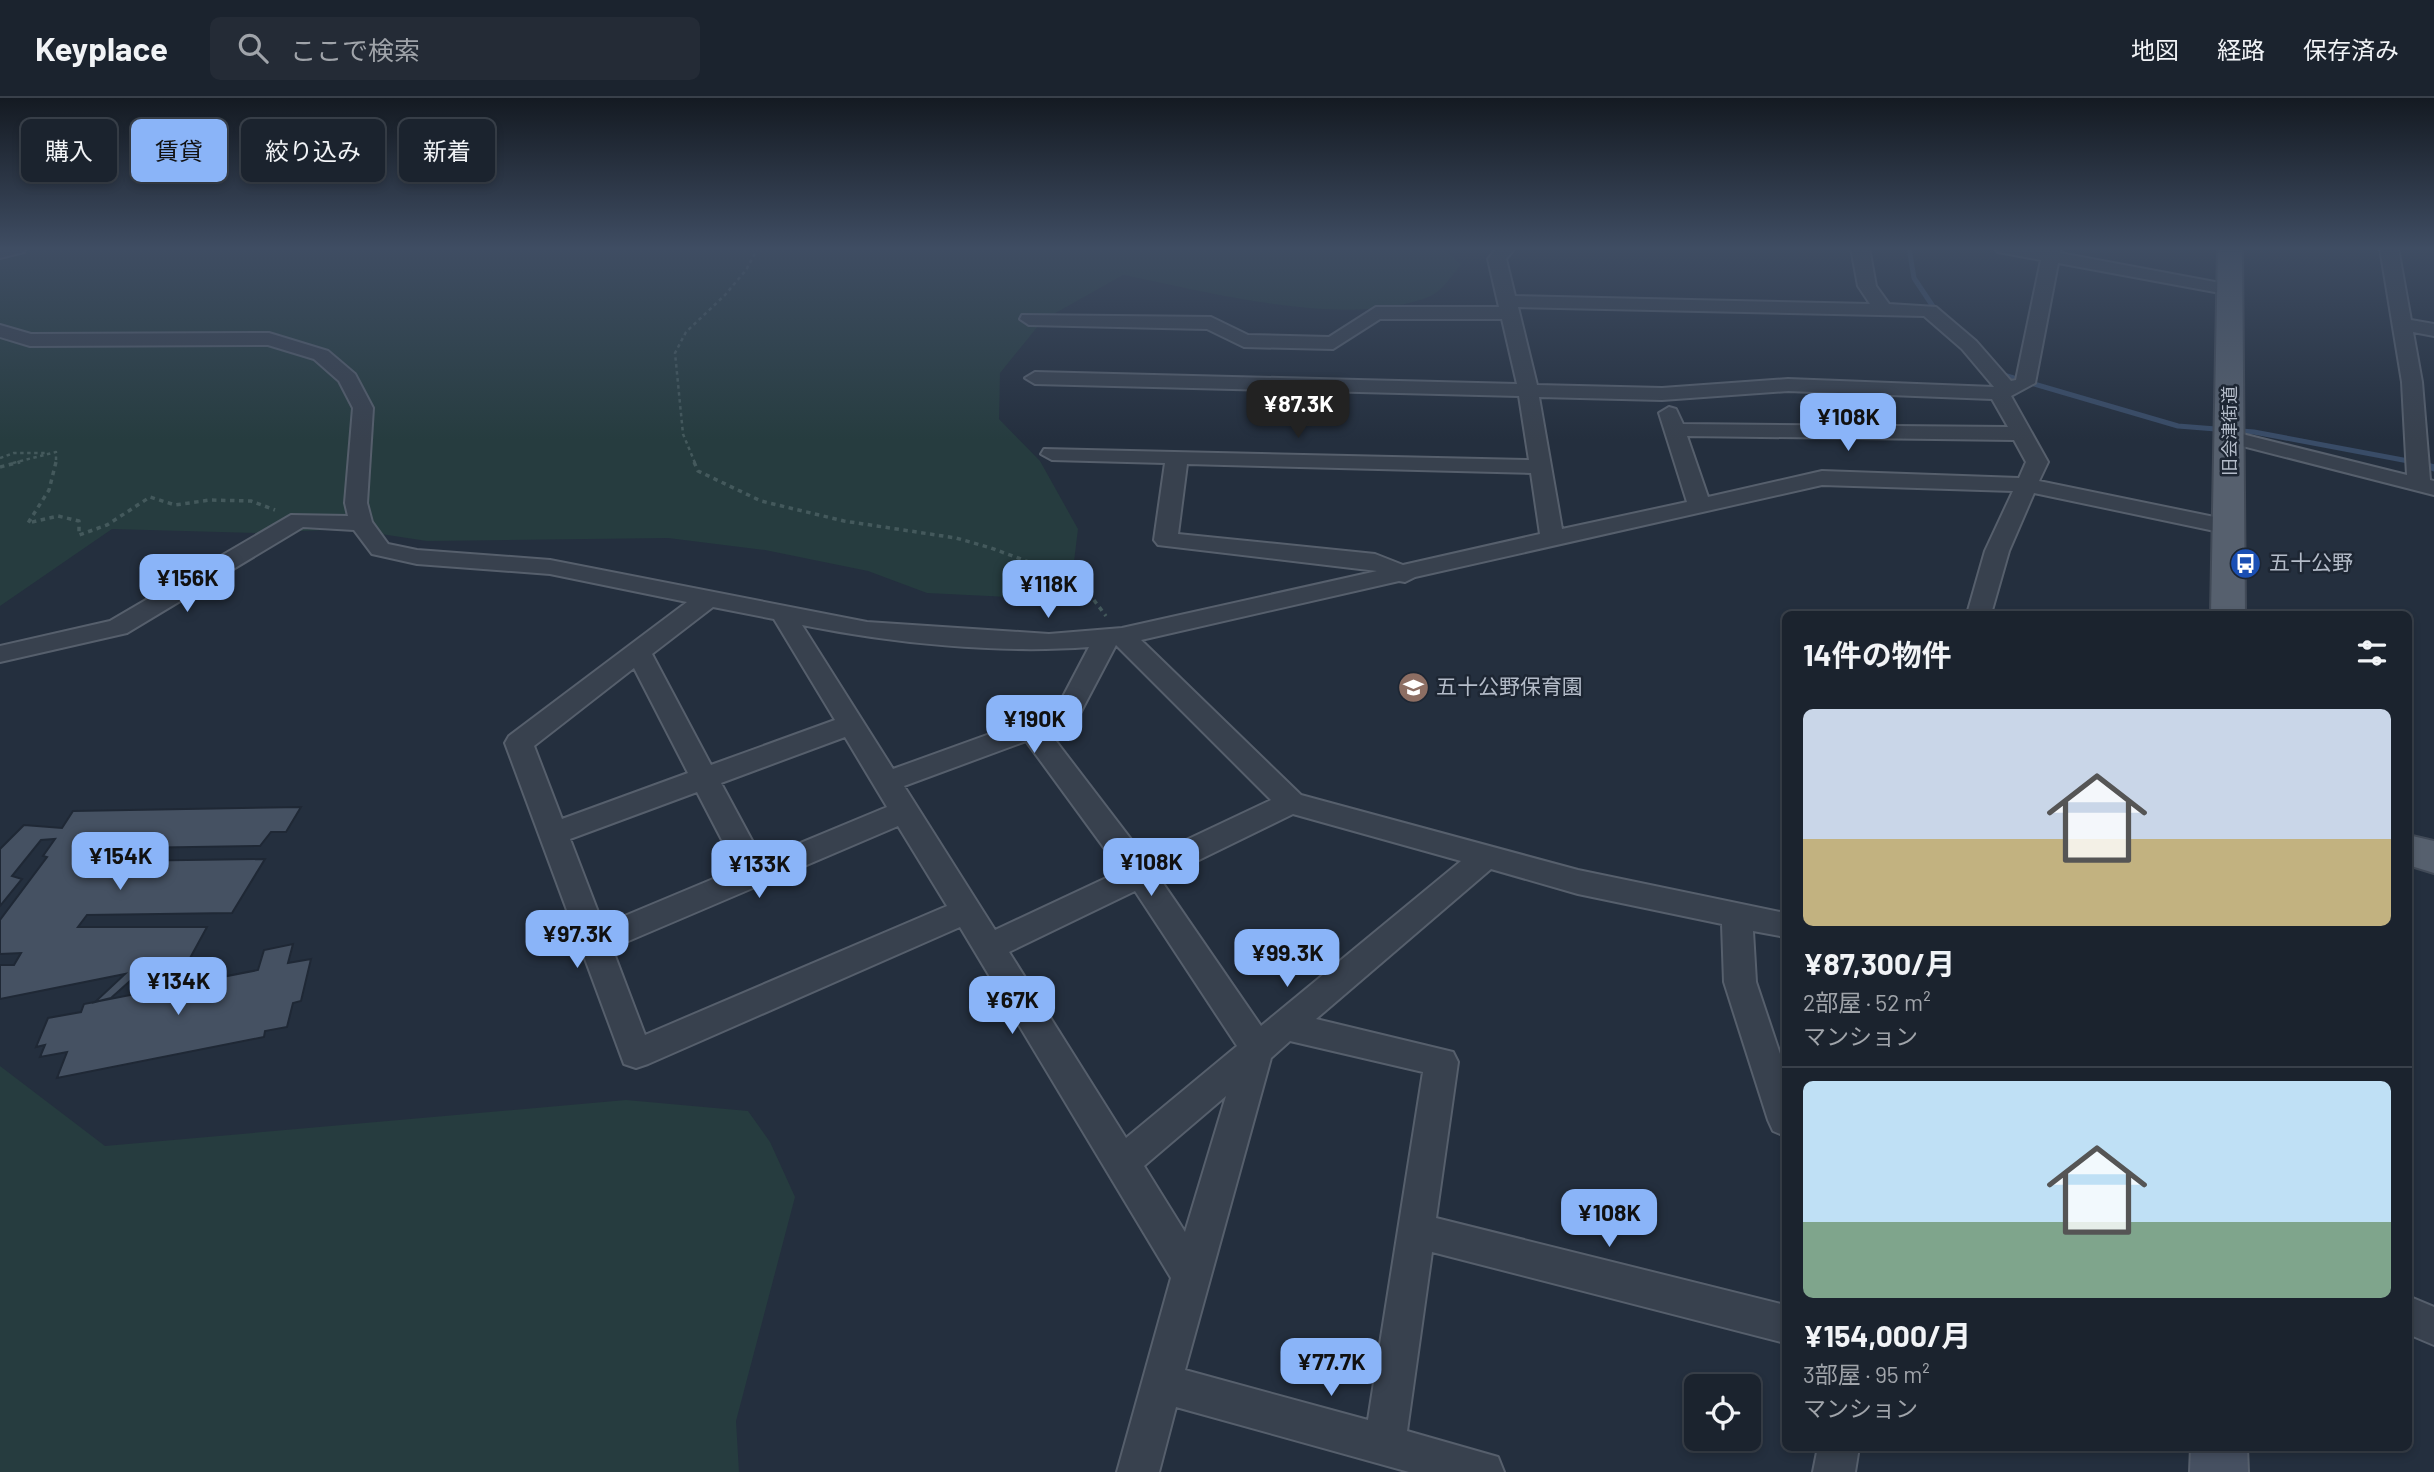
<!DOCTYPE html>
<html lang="ja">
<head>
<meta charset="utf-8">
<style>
  body { margin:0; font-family:Barlow,"Noto Sans JP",sans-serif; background:#242b36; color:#f1f3f6; height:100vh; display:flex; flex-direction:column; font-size:26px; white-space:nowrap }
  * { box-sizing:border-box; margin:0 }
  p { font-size:23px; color:#a0a4aa }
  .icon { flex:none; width:38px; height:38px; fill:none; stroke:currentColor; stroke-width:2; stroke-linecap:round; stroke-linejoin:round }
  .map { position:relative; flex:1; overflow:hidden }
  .details { position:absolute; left:1782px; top:513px; width:630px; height:840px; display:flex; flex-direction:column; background:#1b232e; border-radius:10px; box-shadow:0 4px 10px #0003,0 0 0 2px #39404a }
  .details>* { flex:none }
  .guide { position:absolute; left:21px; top:21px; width:665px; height:63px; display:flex; gap:14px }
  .controls { position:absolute; left:1684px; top:1276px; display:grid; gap:14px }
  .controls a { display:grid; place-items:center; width:77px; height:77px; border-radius:10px; background:#1b232e; box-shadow:0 4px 10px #0003,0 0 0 2px #39404a; font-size:35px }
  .price { position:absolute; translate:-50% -60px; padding:0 16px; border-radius:14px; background:#8ab4f8; color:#111; font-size:23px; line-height:46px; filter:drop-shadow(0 2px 4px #0008) }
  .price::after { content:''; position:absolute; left:50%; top:42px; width:21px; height:16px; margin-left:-10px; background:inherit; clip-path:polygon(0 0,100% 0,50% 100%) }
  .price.selected { background:#222; color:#fff }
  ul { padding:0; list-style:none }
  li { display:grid; align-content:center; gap:14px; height:371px; padding:0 21px }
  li+li { border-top:2px solid #39404a }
  li span { display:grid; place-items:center; height:217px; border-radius:10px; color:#555 }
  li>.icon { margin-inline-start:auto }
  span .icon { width:126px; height:126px; fill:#fffc; stroke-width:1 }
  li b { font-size:30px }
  h2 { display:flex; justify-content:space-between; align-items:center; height:84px; padding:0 21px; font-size:30px }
  .tag { padding:0 24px; border-radius:10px; background:#1b232e; box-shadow:0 4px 10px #0003,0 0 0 2px #39404a; font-size:24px; line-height:63px }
  .tag.selected { background:#8ab4f8; color:#111 }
  header { display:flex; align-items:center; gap:42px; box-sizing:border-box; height:98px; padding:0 35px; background:#1b232e; border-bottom:2px solid #39404a }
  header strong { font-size:33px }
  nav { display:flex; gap:38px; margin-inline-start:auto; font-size:24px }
  .search { width:490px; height:63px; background:#242b36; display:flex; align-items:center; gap:18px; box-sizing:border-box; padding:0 24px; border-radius:10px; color:#a0a4aa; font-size:26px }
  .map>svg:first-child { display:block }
  .green { fill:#263c3f }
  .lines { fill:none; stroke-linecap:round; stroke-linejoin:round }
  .stream-far1 { stroke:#394c67; stroke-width:5 }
  .stream { stroke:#394c67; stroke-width:7 }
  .building { fill:#455162; stroke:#1f2835; stroke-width:2 }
  .street-casing { stroke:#565f6c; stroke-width:4 }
  .secondary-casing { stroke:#565f6c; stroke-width:4 }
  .primary-casing { stroke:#414a57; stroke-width:4 }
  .path-far1 { stroke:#44595c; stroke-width:2.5; stroke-dasharray:3.5 3.5; stroke-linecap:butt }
  .path { stroke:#44595c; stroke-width:3.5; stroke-dasharray:4.5 4.5; stroke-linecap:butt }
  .street { fill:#38414e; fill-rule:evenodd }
  .secondary { fill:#465061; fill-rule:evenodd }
  .primary { fill:#56606e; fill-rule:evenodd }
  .labels { text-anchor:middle; stroke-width:5; stroke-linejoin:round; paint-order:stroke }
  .far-street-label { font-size:18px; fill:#b4bcc9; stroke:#1d2633 }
  .poi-label { font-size:21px; fill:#b4bcc9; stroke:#1d2633; text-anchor:start }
</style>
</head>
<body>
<header>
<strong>Keyplace</strong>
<div class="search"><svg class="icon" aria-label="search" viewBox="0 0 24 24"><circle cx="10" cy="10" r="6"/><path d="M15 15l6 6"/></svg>ここで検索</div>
<nav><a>地図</a><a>経路</a><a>保存済み</a></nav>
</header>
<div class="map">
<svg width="2434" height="1374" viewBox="0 0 2434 1374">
  <rect width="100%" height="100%" fill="#242f3e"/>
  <path class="green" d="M 0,150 L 1444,150 L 1461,167 C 1453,176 1442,193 1431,198 C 1347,232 1210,194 1123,177 L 1043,222 L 1000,275 L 999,321 L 1040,363 L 1078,431 L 1072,480 L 1009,499 L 927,495 L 868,473 L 765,452 L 668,440 L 427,443 L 348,431 L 259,435 L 112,431 L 0,508 Z
    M 0,968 L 105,1048 L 626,1002 L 748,1013 L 770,1044 L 795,1099 L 736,1323 L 739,1374 L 0,1374 Z"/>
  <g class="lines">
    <path class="stream-far1" d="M 1909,150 L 1914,180 L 1938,216
      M 2000,276 L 2178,328 L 2254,334 L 2419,365"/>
    <path class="stream" d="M 2413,364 L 2434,370"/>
  </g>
  <path class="building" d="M 301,709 L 286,734 L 271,734 L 260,748 L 130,750 L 120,763 L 265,761 L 232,815 L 87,817 L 78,829 L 207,829 L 189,862 L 166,862 L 157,875 L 140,874 L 111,900 L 95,904 L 125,876 L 0,901 L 0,867 L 14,867 L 21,855 L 0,856 L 0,822 L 47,759 L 43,758 L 55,741 L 41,742 L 12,778 L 22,781 L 0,808 L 0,751 L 24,727 L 62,730 L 73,713 Z
    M 293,846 L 288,865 L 311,861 L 301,903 L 293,905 L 287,929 L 265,933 L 264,939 L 57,980 L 67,954 L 40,959 L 45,947 L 36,949 L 48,920 L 81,914 L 84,906 L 258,872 L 264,852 Z"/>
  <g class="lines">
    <defs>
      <path id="street" d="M 0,150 L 27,150 L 24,154 L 0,160 Z
        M 1497,150 L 1515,150 L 1506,161 L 1515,198 L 1870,206 L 1858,188 L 1851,150 L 1869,150 L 1876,188 L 1889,206 L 1936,209 L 1976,243 L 2011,283 L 2016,282 L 2041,162 L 1998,154 L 1995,150 L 2061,150 L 2060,155 L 2231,187 L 2240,192 L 2231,197 L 2058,165 L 2035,285 L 2011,298 L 2048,364 L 2039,383 L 2229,422 L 2240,429 L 2229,436 L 2034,395 L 2009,453 L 1991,516 L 1967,516 L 1985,453 L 2013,393 L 1822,387 L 1415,479 L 1405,484 L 1399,483 L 1141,542 L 1301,697 L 1578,772 L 1785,815 L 1785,839 L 1753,833 L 1756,884 L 1785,971 L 1785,1038 L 1773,1033 L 1768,1022 L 1724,884 L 1722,826 L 1578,796 L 1491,771 L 1316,921 L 1453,954 L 1458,964 L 1436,1120 L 1785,1207 L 1785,1245 L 1432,1154 L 1407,1333 L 1498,1359 L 1504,1374 L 1409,1374 L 1176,1309 L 1159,1374 L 1117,1374 L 1171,1180 L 960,829 L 648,966 L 636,970 L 624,966 L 505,645 L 509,638 L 687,504 L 550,476 L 417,466 L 372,456 L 354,432 L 303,429 L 127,535 L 0,564 L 0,548 L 110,523 L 291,417 L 348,418 L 345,405 L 353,310 L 339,283 L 314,261 L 268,247 L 30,248 L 0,239 L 0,227 L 31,236 L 269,235 L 328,253 L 355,276 L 373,310 L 367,405 L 372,424 L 388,446 L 417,452 L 550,462 L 867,524 L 1049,536 L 1122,530 L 1377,473 L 1158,447 L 1154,442 L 1165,365 L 1052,362 L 1041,356 L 1044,351 L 1529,362 L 1519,298 L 1035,286 L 1025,280 L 1035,274 L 1517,286 L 1502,221 L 1380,221 L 1333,251 L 1244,249 L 1207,231 L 1029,227 L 1020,221 L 1022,217 L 1211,219 L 1248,237 L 1329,239 L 1376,209 L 1499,209 L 1488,161 ZM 1518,209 L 1924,218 L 1962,251 L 1994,289 L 1788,281 L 1662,290 L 1537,287 ZM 1788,293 L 1992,301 L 2008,329 L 1683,326 L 1676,311 L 1669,309 L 1659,315 L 1687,404 L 1562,431 L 1539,299 L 1662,302 ZM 1687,338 L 2014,342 L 2026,364 L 2019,380 L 1822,373 L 1708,399 ZM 1187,366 L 1531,375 L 1540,436 L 1403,467 L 1375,456 L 1178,436 ZM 713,509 L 774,521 L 835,622 L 711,667 L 652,556 ZM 802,527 C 891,545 999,556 1089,549 L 1056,612 L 893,671 ZM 1116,547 L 1271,702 L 1146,761 L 1049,634 L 1075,625 ZM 634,570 L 688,675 L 562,721 L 534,648 ZM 845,639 L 887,709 L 762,761 L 721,685 ZM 1026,643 L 1121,773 L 995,832 L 904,688 ZM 697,694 L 737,771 L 603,827 L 570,741 ZM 1293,716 L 1461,763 L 1261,928 L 1160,781 ZM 898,728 L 947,808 L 645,937 L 612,850 ZM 1135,793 L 1237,948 L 1126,1040 L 1009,854 ZM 1290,943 L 1423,974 L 1368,1322 L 1185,1272 L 1271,960 ZM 1226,998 L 1185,1134 L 1144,1068 Z
        M 2380,150 L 2398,150 L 2411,222 L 2434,226 L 2434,238 L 2413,234 L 2422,284 L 2430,382 L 2434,383 L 2434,397 L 2223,343 L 2219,339 L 2230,333 L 2407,377 L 2402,284 Z
        M 2408,1198 L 2434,1209 L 2434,1247 L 2408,1236 Z
        M 1818,1349 L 1859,1349 L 1855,1374 L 1813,1374 Z"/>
      <path id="secondary" d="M 2191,1349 L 2247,1349 L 2248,1374 L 2190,1374 Z"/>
      <path id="primary" d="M 2218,150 L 2242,150 L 2245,516 L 2211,516 Z
        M 2408,737 L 2434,743 L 2434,775 L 2408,767 Z"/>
    </defs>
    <use href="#street" class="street-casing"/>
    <use href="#secondary" class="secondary-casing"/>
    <use href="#primary" class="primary-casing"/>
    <path class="path-far1" d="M 0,360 L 14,355 L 48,355
      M 13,365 L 56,354 L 56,365
      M 695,365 L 683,336 L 675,255 L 686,234 L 725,197 L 746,172 L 758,150"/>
    <path class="path" d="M 56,364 L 49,392 L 28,425 L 58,418 L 79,423 L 79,437 L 107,427 L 150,399 L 175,407 L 210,402 L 251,403 L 275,412
      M 694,364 L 698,373 L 761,403 L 844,423 L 956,440 L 991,450 L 1048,471 L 1084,489 L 1106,518
      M 0,369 L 20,364"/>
    <use href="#street" class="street"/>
    <use href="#secondary" class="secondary"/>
    <use href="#primary" class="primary"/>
  </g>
  <linearGradient id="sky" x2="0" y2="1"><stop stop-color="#141a22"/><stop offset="0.44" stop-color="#3f4d63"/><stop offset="1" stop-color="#3f4d63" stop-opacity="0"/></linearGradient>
  <rect width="2434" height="342" fill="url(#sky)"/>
  <defs>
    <symbol id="bus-disc" viewBox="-11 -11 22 22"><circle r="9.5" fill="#1a4fb4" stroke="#1d2633"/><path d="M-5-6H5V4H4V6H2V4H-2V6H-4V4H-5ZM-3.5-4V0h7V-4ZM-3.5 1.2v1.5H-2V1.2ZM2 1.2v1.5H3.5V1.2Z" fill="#fff"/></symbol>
    <symbol id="school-disc" viewBox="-11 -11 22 22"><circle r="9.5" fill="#8d6e63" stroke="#1d2633"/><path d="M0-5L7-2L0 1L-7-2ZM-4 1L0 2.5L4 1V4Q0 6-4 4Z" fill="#fff"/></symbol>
  </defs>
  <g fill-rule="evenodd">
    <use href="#bus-disc" x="2228" y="448" width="35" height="35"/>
    <use href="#school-disc" x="1396" y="572" width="35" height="35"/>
  </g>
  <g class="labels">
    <g class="far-street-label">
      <text transform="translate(2230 333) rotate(-90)" y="6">旧会津街道</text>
    </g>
    <g class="poi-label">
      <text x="2269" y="472">五十公野</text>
      <text x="1436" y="596">五十公野保育園</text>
    </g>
  </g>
</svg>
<div class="controls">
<a><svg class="icon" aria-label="locate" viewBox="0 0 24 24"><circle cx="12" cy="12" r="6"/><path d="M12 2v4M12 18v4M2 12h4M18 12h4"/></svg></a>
</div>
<b class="price selected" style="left:1298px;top:342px">¥87.3K</b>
<b class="price" style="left:1848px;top:355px">¥108K</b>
<b class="price" style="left:187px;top:516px">¥156K</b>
<b class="price" style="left:1048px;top:522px">¥118K</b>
<b class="price" style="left:1034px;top:657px">¥190K</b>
<b class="price" style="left:120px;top:794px">¥154K</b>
<b class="price" style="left:1151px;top:800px">¥108K</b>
<b class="price" style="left:759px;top:802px">¥133K</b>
<b class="price" style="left:577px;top:872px">¥97.3K</b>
<b class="price" style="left:1287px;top:891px">¥99.3K</b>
<b class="price" style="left:178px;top:919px">¥134K</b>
<b class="price" style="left:1012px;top:938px">¥67K</b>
<b class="price" style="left:1609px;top:1151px">¥108K</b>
<b class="price" style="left:1331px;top:1300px">¥77.7K</b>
<div class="guide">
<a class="tag">購入</a>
<a class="tag selected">賃貸</a>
<a class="tag">絞り込み</a>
<a class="tag">新着</a>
</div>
<section class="details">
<h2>14件の物件<svg class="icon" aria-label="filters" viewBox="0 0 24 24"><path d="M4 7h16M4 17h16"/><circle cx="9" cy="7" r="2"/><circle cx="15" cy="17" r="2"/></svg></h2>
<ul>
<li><span style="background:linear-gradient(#c9d6e8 60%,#c2b280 0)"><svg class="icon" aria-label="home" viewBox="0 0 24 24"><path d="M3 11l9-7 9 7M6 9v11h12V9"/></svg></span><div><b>¥87,300/月</b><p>2部屋 · 52 m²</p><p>マンション</p></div></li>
<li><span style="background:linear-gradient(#bfe0f5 65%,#7fa58c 0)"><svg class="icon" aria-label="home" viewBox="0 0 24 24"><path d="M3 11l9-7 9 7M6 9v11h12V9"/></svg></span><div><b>¥154,000/月</b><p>3部屋 · 95 m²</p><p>マンション</p></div></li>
</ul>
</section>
</div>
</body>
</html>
